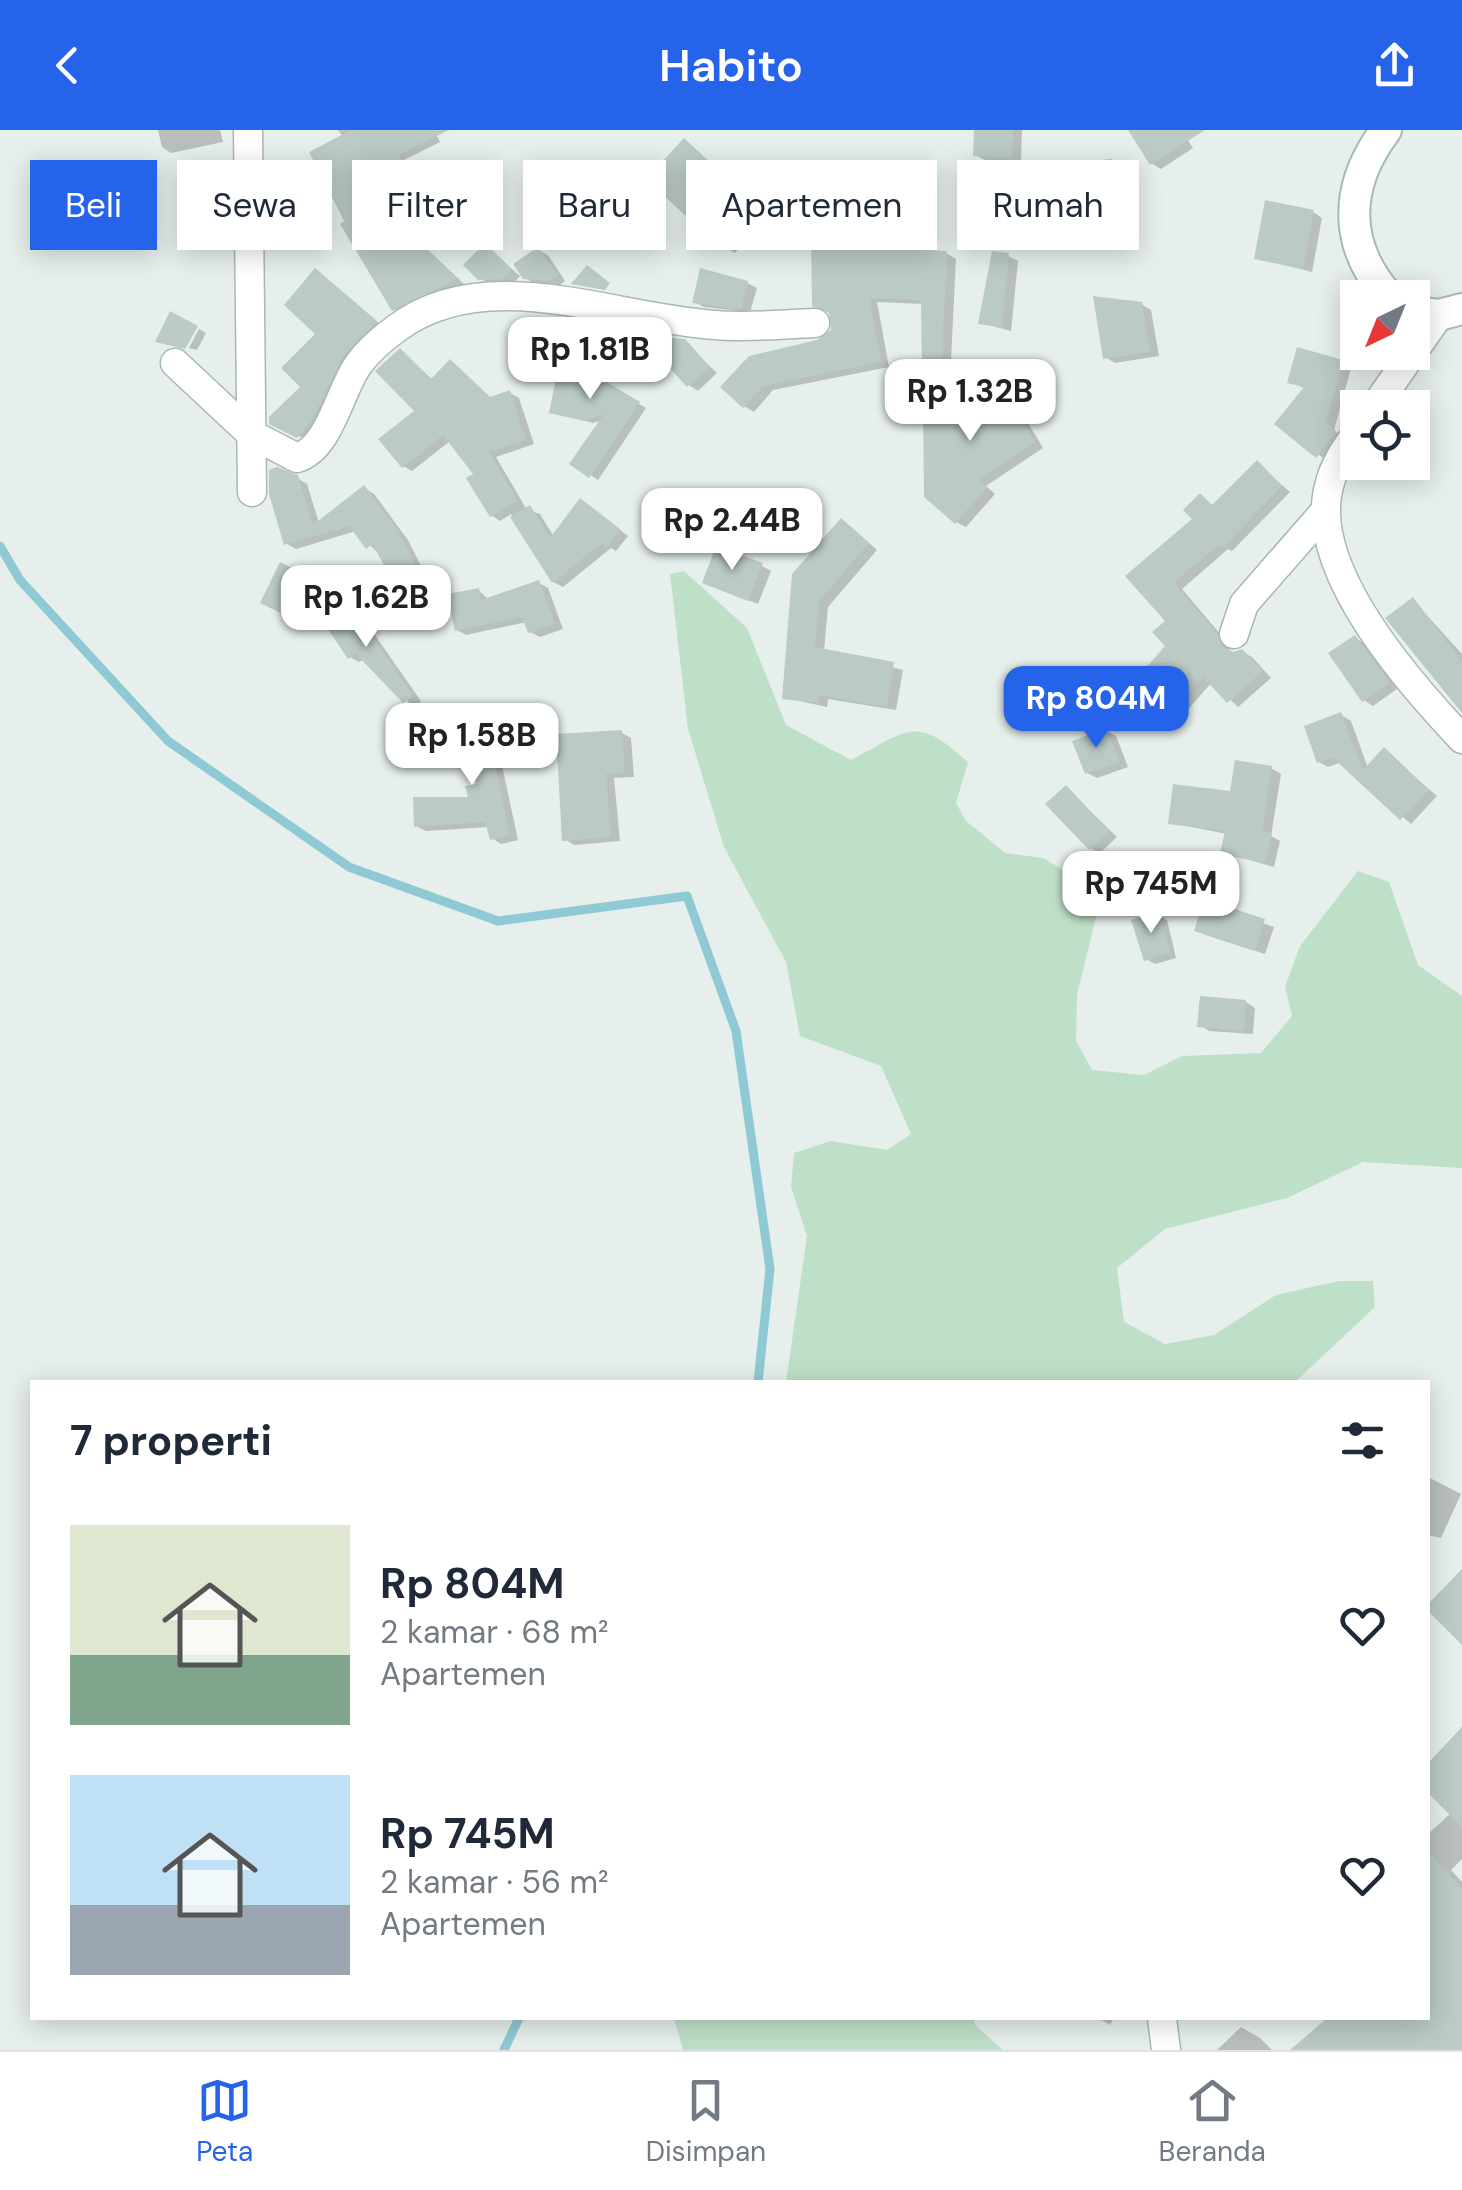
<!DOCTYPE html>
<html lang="id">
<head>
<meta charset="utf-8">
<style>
  body { margin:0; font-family:"DM Sans",sans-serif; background:#f6f6f7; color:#1f2937; height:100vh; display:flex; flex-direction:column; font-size:38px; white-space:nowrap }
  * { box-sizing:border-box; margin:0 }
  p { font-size:32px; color:#747a83 }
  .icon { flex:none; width:55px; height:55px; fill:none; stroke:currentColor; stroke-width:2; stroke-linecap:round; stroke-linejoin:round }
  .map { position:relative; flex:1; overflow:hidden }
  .panel { position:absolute; left:30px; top:1250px; width:1400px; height:640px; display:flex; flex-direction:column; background:#fff; border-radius:0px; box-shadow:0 5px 25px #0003 }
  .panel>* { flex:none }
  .banner { position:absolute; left:30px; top:30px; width:1402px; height:90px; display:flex; gap:20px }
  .needle { width:65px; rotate:223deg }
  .buttons { position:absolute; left:1340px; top:150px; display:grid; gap:20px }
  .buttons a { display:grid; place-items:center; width:90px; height:90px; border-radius:0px; background:#fff; box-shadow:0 5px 25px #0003; font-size:50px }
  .price { position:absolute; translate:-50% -85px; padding:0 22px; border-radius:20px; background:#fff; color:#222; font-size:32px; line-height:65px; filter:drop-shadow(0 2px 5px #0008) }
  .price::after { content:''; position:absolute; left:50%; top:60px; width:30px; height:22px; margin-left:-15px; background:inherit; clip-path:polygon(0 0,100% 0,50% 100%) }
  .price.on { background:#2563eb; color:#fff }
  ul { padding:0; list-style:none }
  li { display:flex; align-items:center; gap:30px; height:250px; padding:0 40px }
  li span { display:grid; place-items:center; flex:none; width:280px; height:200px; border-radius:0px; color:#555 }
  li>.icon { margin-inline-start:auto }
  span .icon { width:120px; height:120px; fill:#fffc; stroke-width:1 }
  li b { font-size:42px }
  h2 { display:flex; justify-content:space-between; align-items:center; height:120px; padding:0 40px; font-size:42px }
  .chip { padding:0 35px; border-radius:0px; background:#fff; box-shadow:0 5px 25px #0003; font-size:35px; line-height:90px }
  .chip.on { background:#2563eb; color:#fff }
  header { display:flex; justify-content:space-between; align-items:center; height:130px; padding:0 40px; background:#2563eb; color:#fff; font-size:45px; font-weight:600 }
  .dock { display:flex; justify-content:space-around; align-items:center; height:140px; border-top:2px solid #e0e1e3; background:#fff; font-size:28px; color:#747a83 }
  .dock a { display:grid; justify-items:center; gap:5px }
  .dock .on { color:#2563eb }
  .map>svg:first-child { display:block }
  .green { fill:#bfe0c8 }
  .shadow { fill:#0003 }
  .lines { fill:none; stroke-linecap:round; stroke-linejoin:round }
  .stream { stroke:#8ec9d4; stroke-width:9 }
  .building { fill:#bbcac4 }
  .street-casing { stroke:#a8b8b2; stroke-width:31 }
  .secondary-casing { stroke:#a4bbb3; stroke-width:34 }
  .street { stroke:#fff; stroke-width:28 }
  .secondary { stroke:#fff; stroke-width:30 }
</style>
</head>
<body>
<header><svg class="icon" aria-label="back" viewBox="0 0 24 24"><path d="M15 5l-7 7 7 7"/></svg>Habito<svg class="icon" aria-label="share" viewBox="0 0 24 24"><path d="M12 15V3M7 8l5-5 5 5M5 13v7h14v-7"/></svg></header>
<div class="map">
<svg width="1462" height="1920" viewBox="0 0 1462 1920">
  <rect width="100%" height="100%" fill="#e6efeb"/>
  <path class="green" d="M 684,441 L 747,498 L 786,595 L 851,630 C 909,600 915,584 968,632 L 956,673 L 966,691 L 1005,723 L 1043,728 L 1102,763 L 1077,865 L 1076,911 L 1092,940 L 1144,945 L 1182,926 L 1261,923 L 1292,886 L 1285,857 L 1300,816 L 1358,741 L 1389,752 L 1418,835 L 1462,866 L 1462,1038 L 1363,1032 L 1287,1068 L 1165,1099 L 1117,1138 L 1124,1192 L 1165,1214 L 1214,1205 L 1276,1165 L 1339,1151 L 1373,1151 L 1375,1177 L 1295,1252 L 786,1252 L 807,1106 L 791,1057 L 794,1023 L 831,1011 L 887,1020 L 911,1004 L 881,936 L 800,906 L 786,832 L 724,717 L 688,599 L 670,444 Z
    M 674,1888 L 973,1888 L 976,1896 L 1003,1920 L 683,1920 Z"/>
  <path class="shadow" d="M 158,0 L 220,0 L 223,12 L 171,23 L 162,17 Z
    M 338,0 L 434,0 L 440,12 L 404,30 L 456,92 L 426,118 L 464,154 L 403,184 L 394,179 L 347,92 L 343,7 Z
    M 976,0 L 1022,0 L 1021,32 L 985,30 L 975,25 Z
    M 1131,0 L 1181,0 L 1193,18 L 1161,39 L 1151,33 Z
    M 685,11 L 770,86 L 735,123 L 721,115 Z
    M 1111,31 L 1121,37 L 1129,103 L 1098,107 L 1089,101 Z
    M 1036,56 L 1046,61 L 1035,118 L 997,106 Z
    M 876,65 L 885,70 L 868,119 L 946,123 L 956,129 L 950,251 L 925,245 L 924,174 L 877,172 L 889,237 L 773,260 L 754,282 L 744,276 L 723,257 L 832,203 L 832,183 Z
    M 1313,82 L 1322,88 L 1312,142 L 1257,128 Z
    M 485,116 L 520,146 L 513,153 L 490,154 L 480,148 Z
    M 538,120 L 548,125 L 565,151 L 560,155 L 536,154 L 525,148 Z
    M 1008,126 L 1018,131 L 1011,201 L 981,193 Z
    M 323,146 L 383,197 L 307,310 L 280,297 L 304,257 L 319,204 Z
    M 747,153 L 757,158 L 750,182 L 704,177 L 695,172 Z
    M 1141,174 L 1151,180 L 1159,226 L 1115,233 L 1105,227 Z
    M 199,199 L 206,203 L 197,220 L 189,218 Z
    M 684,212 L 717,243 L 698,261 L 689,255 Z
    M 601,217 L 608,221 L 596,249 L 646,278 L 598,350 L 572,333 L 603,290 L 593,293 L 552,282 Z
    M 400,221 L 433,250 L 450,232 L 492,269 L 510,263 L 519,268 L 534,314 L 496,327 L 527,380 L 540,384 L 554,407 L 590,377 L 628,406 L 616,421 L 611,418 L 563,457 L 553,452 L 511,384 L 500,391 L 491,385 L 477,345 L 450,311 L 412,341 L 403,336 L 418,281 Z
    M 1342,232 L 1351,238 L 1334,300 L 1344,308 L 1327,331 L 1278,294 L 1306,259 L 1290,252 Z
    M 992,242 L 1001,248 L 1043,318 L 986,356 L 995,364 L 966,397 L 956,392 L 964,282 Z
    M 1257,334 L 1290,362 L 1232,421 L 1228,419 L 1182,459 L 1226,511 L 1231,524 L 1242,522 L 1252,527 L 1271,548 L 1238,577 L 1212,552 L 1170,600 L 1160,595 L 1168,491 L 1129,446 L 1195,389 L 1200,366 L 1214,376 Z
    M 297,348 L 307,354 L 319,393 L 364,358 L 374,364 L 408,410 L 432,458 L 410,469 L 401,463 L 377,422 L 356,401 L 296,419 L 286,413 Z
    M 851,397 L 877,420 L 828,477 L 824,521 L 903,540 L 896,580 L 828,569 L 827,577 L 785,568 L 795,445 Z
    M 281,435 L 321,456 L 303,492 L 263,472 Z
    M 762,436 L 771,441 L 758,474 L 715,457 Z
    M 539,453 L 548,458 L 563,499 L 540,507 L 530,502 L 527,492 L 466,505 L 457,500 L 478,460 L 489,470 Z
    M 1413,470 L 1462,524 L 1462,577 Z
    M 351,479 L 360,484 L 421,571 L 414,577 L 365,529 L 359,532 L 350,527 Z
    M 1355,508 L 1364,513 L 1397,559 L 1373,576 L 1364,570 Z
    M 1341,585 L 1351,591 L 1368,638 L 1384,621 L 1437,666 L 1411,694 L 1342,632 L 1328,637 L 1319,632 Z
    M 494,588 L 503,594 L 511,624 L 500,626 L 518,710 L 501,714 L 492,708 L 489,697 L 426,701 L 416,696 L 471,670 L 479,656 Z
    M 1106,601 L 1116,606 L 1128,637 L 1097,648 L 1087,643 Z
    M 622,603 L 631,608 L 634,647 L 614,648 L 620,711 L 574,715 L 565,709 Z
    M 1271,638 L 1281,644 L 1271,706 L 1280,711 L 1274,737 L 1223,722 L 1227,704 L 1171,693 L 1232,664 Z
    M 1066,658 L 1117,707 L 1100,723 L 1090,718 Z
    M 1205,772 L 1274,797 L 1265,824 L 1206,805 Z
    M 1158,785 L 1167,790 L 1176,828 L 1155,834 L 1146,829 Z
    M 1246,872 L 1255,878 L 1253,904 L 1209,901 L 1200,895 Z
    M 1428,1347 L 1461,1364 L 1441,1408 L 1428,1405 Z
    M 1462,1600 L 1462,1729 L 1451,1740 L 1462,1752 L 1462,1920 L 1294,1920 L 1331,1888 L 1428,1888 L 1428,1704 L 1451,1683 L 1428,1660 L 1428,1636 Z
    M 1098,1888 L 1114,1888 L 1110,1895 Z
    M 1241,1897 L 1260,1908 L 1272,1920 L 1217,1920 Z"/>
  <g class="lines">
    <path class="stream" d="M 0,416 L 20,450 L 168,611 L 349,737 L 498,791 L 687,766 L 736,901 L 770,1139 L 758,1252
      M 504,1920 L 519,1888"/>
  </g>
  <path class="building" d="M 351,0 L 449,0 L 398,25 L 450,87 L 420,112 L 458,149 L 392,181 L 340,94 L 344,91 L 309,22 Z
    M 974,0 L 1013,0 L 1012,28 L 973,26 Z
    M 1128,0 L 1205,0 L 1150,35 Z
    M 684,8 L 757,76 L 719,117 L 646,49 Z
    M 1112,29 L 1120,99 L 1086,103 L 1078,32 Z
    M 833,47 L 877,63 L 858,116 L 947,121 L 941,247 L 922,246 L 921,170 L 869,168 L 881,232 L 763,256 L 743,278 L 720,257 L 749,226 L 817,210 L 831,200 L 829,183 L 812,176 L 811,105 Z
    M 1006,47 L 1037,54 L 1026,114 L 995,108 Z
    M 1265,70 L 1314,80 L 1303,139 L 1254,129 Z
    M 485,113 L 512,139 L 503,149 L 478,150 L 463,135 Z
    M 538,117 L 558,146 L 549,151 L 523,149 L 513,134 Z
    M 992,121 L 1009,123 L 1002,197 L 978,194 Z
    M 587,135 L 610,153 L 605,160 L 571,154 Z
    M 315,138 L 377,191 L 344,225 L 311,292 L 297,308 L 269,294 L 269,287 L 300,257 L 281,238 L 315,204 L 284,175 Z
    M 700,138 L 748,151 L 741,179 L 692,173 Z
    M 1093,166 L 1142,172 L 1150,222 L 1103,229 Z
    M 170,181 L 198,196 L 185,219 L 155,212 Z
    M 574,202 L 602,215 L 590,242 L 640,272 L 589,348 L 569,334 L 604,284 L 584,291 L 549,283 L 558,239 Z
    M 673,208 L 685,209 L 710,237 L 687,257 L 656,223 Z
    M 1297,217 L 1343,230 L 1326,293 L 1336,301 L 1316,328 L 1274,294 L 1304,257 L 1287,253 Z
    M 400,218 L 431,249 L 450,229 L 490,267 L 510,260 L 526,310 L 489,322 L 518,371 L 490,387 L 466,348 L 473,344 L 443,305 L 402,338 L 378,309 L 414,281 L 375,241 Z
    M 992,239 L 1035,312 L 979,350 L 987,357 L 955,394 L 924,367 L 923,275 L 962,279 L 967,252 Z
    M 1257,330 L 1282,356 L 1222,418 L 1218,415 L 1174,453 L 1217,503 L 1222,516 L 1233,522 L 1242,519 L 1263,541 L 1227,573 L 1203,547 L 1159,597 L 1123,564 L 1165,516 L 1152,502 L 1165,491 L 1125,446 L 1192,389 L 1183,380 L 1200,363 L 1212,375 Z
    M 277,337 L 298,345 L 313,395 L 364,355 L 399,402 L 424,452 L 399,465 L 373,414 L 366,419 L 349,396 L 284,415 L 269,364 L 269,340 Z
    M 580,368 L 620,399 L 606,418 L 601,414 L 552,453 L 510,387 L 530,375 L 550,408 Z
    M 841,388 L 869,413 L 819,471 L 815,517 L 894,532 L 887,577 L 819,565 L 818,573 L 782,569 L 792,444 Z
    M 716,416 L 763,433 L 748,471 L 702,453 Z
    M 280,432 L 313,448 L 293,489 L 260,473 Z
    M 539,450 L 555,494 L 528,503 L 522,487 L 455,501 L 447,464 L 479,458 L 481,470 Z
    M 1413,467 L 1462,532 L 1462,583 L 1385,488 Z
    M 351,476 L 413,565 L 403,573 L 356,524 L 348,529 L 324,493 Z
    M 1355,505 L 1390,553 L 1362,572 L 1328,523 Z
    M 1341,582 L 1363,640 L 1384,617 L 1429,660 L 1400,690 L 1333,628 L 1317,633 L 1304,596 Z
    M 494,586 L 502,619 L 492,622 L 510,705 L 490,710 L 485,692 L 414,697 L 413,667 L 468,667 L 465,656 L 476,654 L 464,593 Z
    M 1106,598 L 1120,632 L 1085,644 L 1072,611 Z
    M 622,600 L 625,643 L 606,644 L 611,707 L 562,711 L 556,604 Z
    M 1235,630 L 1272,636 L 1262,701 L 1272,703 L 1265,733 L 1220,724 L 1225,701 L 1168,694 L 1173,654 L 1230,661 Z
    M 1066,655 L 1109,701 L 1089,720 L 1045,674 Z
    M 1204,769 L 1265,789 L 1255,821 L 1194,801 Z
    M 1158,782 L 1171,822 L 1144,831 L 1131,790 Z
    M 1200,866 L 1246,870 L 1244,901 L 1197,897 Z
    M 1462,1439 L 1462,1515 L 1428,1481 L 1428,1474 Z
    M 1462,1597 L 1462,1697 L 1428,1663 L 1428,1633 Z
    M 1428,1721 L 1462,1759 L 1462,1920 L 1290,1920 L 1327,1888 L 1428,1888 Z"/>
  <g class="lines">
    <defs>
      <path id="street" d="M 248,0 L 252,362
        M 175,233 L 251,304 L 297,328 C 330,318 339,262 358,235 C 368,221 383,208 397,198 C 487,131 614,189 716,195 C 748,198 782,194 815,193
        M 1374,278 L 1439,185
        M 1358,301 C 1346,318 1334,335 1329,356 C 1307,439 1410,554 1462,609
        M 1234,504 L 1244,474 L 1326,380
        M 1162,1888 L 1166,1920"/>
      <path id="secondary" d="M 1386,0 C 1343,57 1343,116 1390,168
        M 1412,181 L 1439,185 L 1462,179"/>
    </defs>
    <use href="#street" class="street-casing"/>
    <use href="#secondary" class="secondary-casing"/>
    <use href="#street" class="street"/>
    <use href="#secondary" class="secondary"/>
  </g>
</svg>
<div class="buttons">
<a><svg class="needle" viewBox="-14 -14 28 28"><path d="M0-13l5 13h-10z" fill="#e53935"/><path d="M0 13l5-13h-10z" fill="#747a83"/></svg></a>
<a><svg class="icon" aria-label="locate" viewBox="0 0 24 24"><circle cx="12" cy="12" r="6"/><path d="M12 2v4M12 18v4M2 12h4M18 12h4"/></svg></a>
</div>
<b class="price" style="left:590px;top:272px">Rp 1.81B</b>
<b class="price" style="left:970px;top:314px">Rp 1.32B</b>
<b class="price" style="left:732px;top:443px">Rp 2.44B</b>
<b class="price" style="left:366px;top:520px">Rp 1.62B</b>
<b class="price on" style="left:1096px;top:621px">Rp 804M</b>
<b class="price" style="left:472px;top:658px">Rp 1.58B</b>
<b class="price" style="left:1151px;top:806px">Rp 745M</b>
<div class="banner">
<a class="chip on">Beli</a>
<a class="chip">Sewa</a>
<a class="chip">Filter</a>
<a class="chip">Baru</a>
<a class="chip">Apartemen</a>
<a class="chip">Rumah</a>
</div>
<section class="panel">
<h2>7 properti<svg class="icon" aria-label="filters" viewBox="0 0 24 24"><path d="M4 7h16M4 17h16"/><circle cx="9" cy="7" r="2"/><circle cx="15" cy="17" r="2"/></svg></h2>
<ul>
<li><span style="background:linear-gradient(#dfe7d0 65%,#7fa58c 0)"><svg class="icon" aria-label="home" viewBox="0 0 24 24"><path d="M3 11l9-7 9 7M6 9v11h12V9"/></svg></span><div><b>Rp 804M</b><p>2 kamar · 68 m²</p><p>Apartemen</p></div><svg class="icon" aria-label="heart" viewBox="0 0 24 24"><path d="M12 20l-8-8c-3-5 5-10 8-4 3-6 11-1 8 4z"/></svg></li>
<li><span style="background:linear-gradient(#bfe0f5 65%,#9aa5b1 0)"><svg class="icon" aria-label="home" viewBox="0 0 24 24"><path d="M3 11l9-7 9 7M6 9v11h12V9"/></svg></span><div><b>Rp 745M</b><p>2 kamar · 56 m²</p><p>Apartemen</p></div><svg class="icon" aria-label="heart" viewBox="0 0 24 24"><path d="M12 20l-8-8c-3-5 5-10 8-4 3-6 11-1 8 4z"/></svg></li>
</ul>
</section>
</div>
<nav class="dock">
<a class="on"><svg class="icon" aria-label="map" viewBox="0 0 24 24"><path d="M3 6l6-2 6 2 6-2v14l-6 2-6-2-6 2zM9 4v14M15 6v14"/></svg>Peta</a>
<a><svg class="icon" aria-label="saved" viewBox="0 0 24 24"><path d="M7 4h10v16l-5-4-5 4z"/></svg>Disimpan</a>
<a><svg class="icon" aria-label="home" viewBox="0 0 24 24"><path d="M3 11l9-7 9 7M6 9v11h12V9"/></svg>Beranda</a>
</nav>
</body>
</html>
